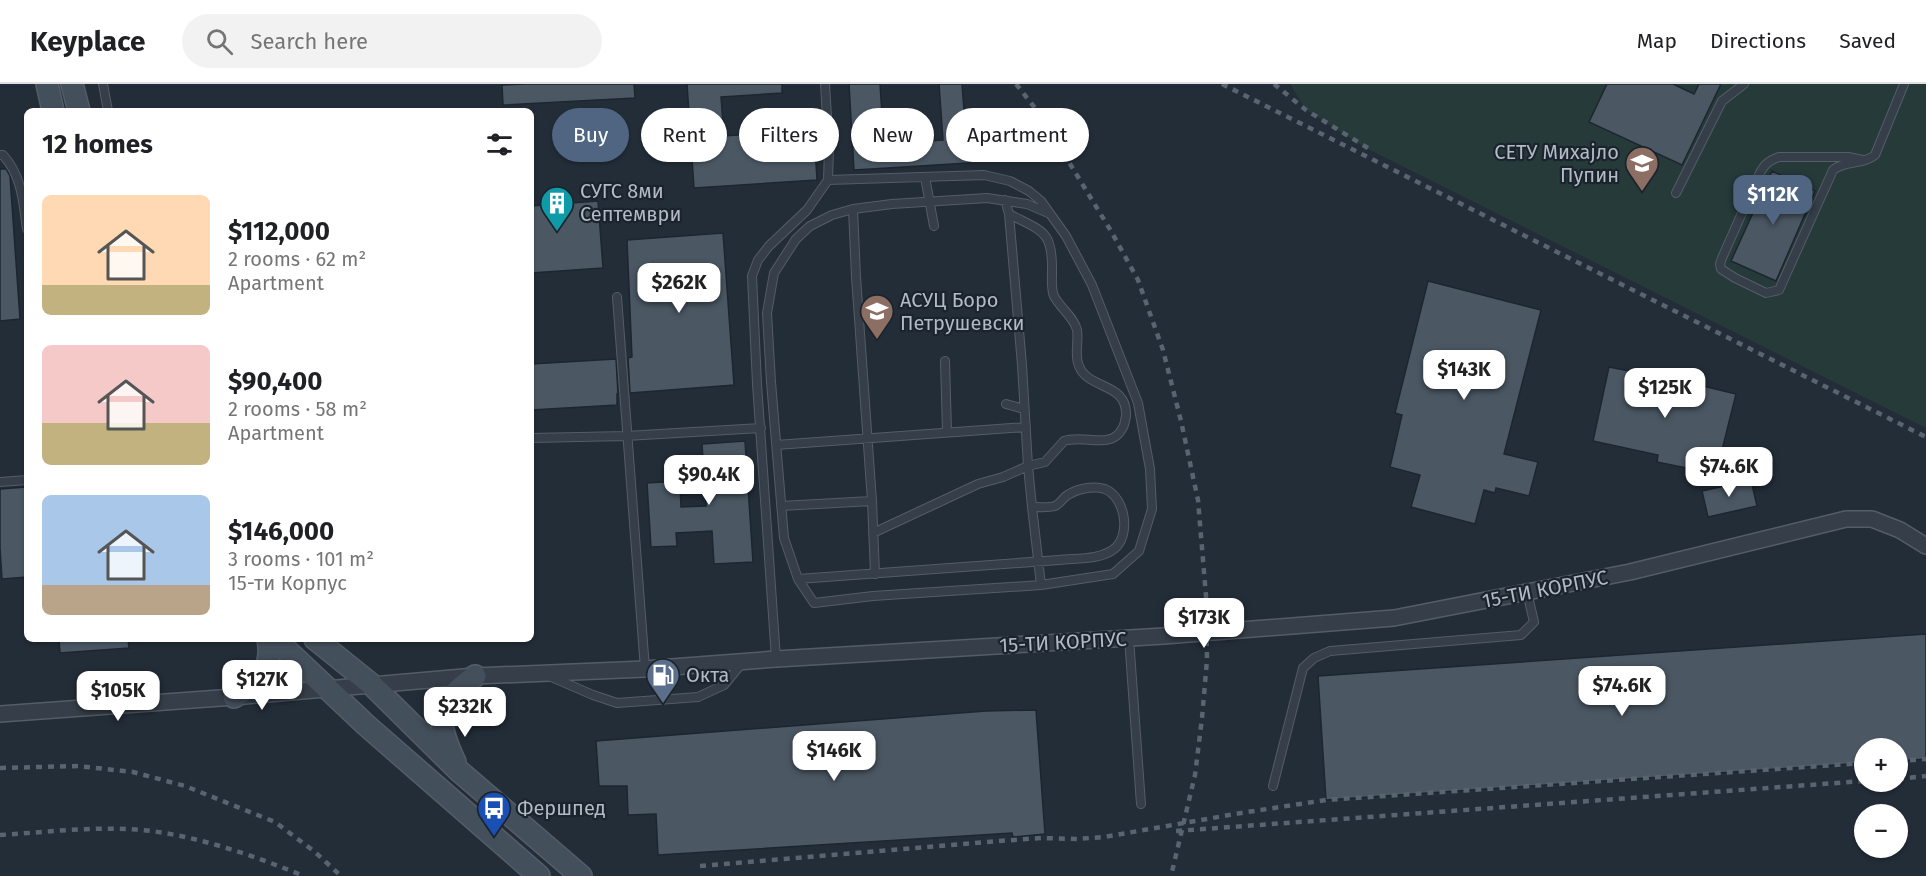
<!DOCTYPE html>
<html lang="en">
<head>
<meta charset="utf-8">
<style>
  body { margin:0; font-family:"Fira Sans",sans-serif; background:#f2f2f2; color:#202124; height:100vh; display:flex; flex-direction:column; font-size:22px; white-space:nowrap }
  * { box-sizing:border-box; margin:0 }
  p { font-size:20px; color:#757577 }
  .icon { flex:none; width:33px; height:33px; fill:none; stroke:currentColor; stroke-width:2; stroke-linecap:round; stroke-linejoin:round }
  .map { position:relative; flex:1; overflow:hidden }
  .sheet { position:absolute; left:24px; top:24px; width:510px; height:534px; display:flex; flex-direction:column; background:#fff; border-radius:9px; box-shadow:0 2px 4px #0004 }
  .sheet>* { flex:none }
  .banner { position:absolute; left:552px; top:24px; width:570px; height:54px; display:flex; gap:12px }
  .fabs { position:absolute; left:1854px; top:654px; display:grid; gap:12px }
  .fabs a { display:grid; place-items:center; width:54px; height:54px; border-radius:50%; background:#fff; box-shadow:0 2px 4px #0004; font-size:30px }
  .price { position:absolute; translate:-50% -51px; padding:0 14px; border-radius:12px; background:#fff; color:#222; font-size:20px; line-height:39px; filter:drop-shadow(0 2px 3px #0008) }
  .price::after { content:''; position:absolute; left:50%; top:36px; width:18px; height:14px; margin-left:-9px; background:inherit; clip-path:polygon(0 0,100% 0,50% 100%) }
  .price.current { background:#4f6581; color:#fff }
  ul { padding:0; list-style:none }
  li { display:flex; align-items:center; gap:18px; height:150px; padding:0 18px }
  li span { display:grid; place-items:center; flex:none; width:168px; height:120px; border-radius:9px; color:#555 }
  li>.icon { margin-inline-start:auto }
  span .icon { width:72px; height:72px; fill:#fffc; stroke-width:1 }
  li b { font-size:26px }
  h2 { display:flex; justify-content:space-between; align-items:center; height:72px; padding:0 18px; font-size:26px }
  .chip { padding:0 21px; border-radius:27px; background:#fff; box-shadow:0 2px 4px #0004; font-size:21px; line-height:54px }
  .chip.current { background:#4f6581; color:#fff }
  header { display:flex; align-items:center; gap:36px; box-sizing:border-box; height:84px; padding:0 30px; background:#fff; border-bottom:2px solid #e0e0e0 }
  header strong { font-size:28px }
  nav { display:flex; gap:33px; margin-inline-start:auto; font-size:21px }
  .search { width:420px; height:54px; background:#f2f2f2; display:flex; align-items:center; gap:15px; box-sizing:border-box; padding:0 21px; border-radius:33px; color:#757577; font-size:22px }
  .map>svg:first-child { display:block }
  .green { fill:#263a3a }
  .building { fill:#4b5864; stroke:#1d2630; stroke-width:1.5 }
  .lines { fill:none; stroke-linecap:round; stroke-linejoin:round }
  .lane-casing { stroke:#545d67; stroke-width:10 }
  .street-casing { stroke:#545d67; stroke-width:18 }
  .secondary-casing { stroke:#545d67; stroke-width:24 }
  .lane { stroke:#363f49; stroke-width:8 }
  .street { stroke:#363f49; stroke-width:15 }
  .secondary { stroke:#444f5c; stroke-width:21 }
  .rail { stroke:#586470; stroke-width:4.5; stroke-dasharray:6 6; stroke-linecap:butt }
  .labels { text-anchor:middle; stroke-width:4.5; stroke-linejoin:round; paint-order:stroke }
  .poi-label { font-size:20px; fill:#b1bac5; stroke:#1b242d; text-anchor:start }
  .street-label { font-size:20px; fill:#b1bac5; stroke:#1b242d }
</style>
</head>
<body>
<header>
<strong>Keyplace</strong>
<div class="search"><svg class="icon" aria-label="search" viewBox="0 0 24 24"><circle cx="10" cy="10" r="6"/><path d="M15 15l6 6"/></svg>Search here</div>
<nav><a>Map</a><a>Directions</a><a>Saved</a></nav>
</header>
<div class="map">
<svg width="1926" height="792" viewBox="0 0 1926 792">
  <rect width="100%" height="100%" fill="#232d38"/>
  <path class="green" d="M 1290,0 L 1926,0 L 1926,344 L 1364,63 L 1306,26 Z"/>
  <path class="building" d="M 525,0 L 634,0 L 635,14 L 503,21 L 502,1 Z
    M 687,0 L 782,0 L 782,9 L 721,13 L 724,52 L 814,46 L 817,96 L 694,104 Z
    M 849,0 L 880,0 L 884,60 L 943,56 L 939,0 L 962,0 L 968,79 L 854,86 Z
    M 1607,0 L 1673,0 L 1694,10 L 1699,0 L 1721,0 L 1682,81 L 1589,38 Z
    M 0,85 L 6,85 L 10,92 L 20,235 L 0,237 Z
    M 1772,87 L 1815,107 L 1776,197 L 1731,177 Z
    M 598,117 L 603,184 L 531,189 L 531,122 Z
    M 723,149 L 734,301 L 630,309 L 628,274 L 632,273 L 627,156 Z
    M 1428,197 L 1541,226 L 1504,370 L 1538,378 L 1529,412 L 1496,404 L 1495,409 L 1484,406 L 1475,440 L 1411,423 L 1420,391 L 1390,383 L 1402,331 L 1395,329 Z
    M 616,275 L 618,310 L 617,310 L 617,321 L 531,326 L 531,280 Z
    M 1609,283 L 1674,296 L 1675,292 L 1695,296 L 1694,300 L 1736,310 L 1716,390 L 1657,378 L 1658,371 L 1593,357 Z
    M 745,357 L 753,478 L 714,480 L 712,447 L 676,449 L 677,462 L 651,463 L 647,399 L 680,397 L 681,423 L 706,422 L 702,360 Z
    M 1751,396 L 1757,422 L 1708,433 L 1702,407 Z
    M 27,403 L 27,493 L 2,495 L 0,464 L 0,405 Z
    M 1926,550 L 1926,675 L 1898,677 L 1898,664 L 1864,664 L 1864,679 L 1326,716 L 1318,592 Z
    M 59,555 L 128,555 L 129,564 L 60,569 Z
    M 1036,626 L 1045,750 L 1013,753 L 1012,749 L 658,771 L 656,730 L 628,731 L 627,702 L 599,702 L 596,657 L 986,627 Z"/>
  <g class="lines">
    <defs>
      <path id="lane" d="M 103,0 L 108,27
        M 0,71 L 3,71 C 22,92 23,117 27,145
        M 1863,76 L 1848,73 L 1779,73 C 1767,77 1763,82 1758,93 L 1722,174 L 1720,180 L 1721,185 L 1735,194 L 1766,209 L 1779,206 L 1833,86 C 1845,76 1863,81 1875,71 L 1904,0
        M 925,93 L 934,142
        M 828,96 L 984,91 L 1010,97 L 1029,107 L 1041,117 L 1066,152 L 1092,201 L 1138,319 L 1150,385 L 1152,425 L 1139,467 L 1113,490 L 1041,501 L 873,512 L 814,519 L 798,495 L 784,454 L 771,298 L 767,229 L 774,189 L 796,155 L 810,142 L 832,131 L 853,125 L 892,120 L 987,114 L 1027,120 L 1048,129
        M 1676,109 L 1722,17 L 1744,0
        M 853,125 L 856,193 L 872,417 L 875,490
        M 617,213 L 645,585
        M 945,277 L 947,348
        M 1006,320 L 1024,325
        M 531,354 L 626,352 L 761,344
        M 776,361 L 1026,343
        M 0,398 L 27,396
        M 781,422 L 872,417
        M 1032,423 L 1041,501
        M 873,449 L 978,400 L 1003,393 L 1028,382 L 1022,281 L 1009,130 L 1005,116
        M 798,495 L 1059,476 C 1076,474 1100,476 1114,465 C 1131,452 1126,414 1105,405 C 1093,401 1075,405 1065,413 C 1062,416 1059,420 1055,422 C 1048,424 1039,423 1032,423 L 1028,382 L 1045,378 L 1064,357 C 1084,350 1111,366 1122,345 C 1125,341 1125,336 1126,332 C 1128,298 1088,306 1079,282 C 1074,271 1079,258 1077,246 C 1074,233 1060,224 1054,212 C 1051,205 1052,197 1052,189 C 1053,147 1044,148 1009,130
        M 1129,554 L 1141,720
        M 776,575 L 757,300 L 752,192 L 758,176 L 769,162 L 807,126 L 828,96 L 829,66 L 825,0
        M 549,592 L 593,611 L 617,619 L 698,613 L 724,601 L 743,578
        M 1273,702 L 1303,584 L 1314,574 L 1330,567 L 1521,551 L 1534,538 L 1527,508"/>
      <path id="street" d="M 0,630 L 234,613 L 475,592 L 645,585 L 776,575 L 1164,552 L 1394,534 L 1630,488 L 1846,435 L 1872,435 L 1900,446 L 1926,462"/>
      <path id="secondary" d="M 47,0 L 53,27
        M 72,0 L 79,27
        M 275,555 L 366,641 L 539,792
        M 315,555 L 371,600 L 459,687 L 581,792
        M 234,613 C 258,597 274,586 268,555
        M 455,678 C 434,634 437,621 475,592"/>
    </defs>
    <use href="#lane" class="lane-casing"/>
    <use href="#street" class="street-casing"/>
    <use href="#secondary" class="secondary-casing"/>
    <use href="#lane" class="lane"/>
    <use href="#street" class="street"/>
    <use href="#secondary" class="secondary"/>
    <path class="rail" d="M 1016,0 L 1039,29 L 1111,147 L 1138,196 L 1163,266 L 1181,337 L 1198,416 L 1206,512 L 1207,576 L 1202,634 L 1195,691 L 1171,792
      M 1222,0 L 1926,353
      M 1274,0 L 1306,26 L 1371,66
      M 1898,677 L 1926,675
      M 0,684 L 78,682 L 133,688 L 185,702 L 275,738 L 315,768 L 341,792
      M 1898,695 L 1926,692
      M 1176,747 L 1864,697
      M 0,751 C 50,748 101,741 151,747 C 204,754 254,772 304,792
      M 700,782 L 999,757 L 1041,754 L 1077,755 L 1104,753 L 1241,729 L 1326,716 L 1864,679"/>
  </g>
  <defs>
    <symbol id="school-pin" viewBox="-11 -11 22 30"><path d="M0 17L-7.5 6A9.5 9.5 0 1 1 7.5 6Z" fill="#8d6e63" stroke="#1b242d"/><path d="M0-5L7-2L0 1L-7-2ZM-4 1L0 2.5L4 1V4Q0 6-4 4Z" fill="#fff"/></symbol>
    <symbol id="building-pin" viewBox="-11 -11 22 30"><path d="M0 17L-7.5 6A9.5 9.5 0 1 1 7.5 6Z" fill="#0f9aa8" stroke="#1b242d"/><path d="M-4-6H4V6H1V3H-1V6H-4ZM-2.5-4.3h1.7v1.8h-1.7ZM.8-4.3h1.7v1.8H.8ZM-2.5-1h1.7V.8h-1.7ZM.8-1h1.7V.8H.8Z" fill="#fff"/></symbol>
    <symbol id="fuel-pin" viewBox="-11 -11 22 30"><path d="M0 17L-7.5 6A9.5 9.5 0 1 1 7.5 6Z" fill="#5c6f8a" stroke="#1b242d"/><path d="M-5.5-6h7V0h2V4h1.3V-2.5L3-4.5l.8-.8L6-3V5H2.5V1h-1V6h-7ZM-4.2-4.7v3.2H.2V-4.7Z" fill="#fff"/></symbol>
    <symbol id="bus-pin" viewBox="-11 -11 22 30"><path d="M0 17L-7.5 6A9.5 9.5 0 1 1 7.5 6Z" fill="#1a4fb4" stroke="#1b242d"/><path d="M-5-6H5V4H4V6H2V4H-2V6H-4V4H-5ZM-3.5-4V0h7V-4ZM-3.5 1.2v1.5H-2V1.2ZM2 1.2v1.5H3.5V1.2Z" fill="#fff"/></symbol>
  </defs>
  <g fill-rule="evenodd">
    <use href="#school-pin" x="1623" y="60" width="38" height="52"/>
    <use href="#building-pin" x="538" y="100" width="38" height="52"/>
    <use href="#school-pin" x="858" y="208" width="38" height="52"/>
    <use href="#fuel-pin" x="644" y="572" width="38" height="52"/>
    <use href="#bus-pin" x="475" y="705" width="38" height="52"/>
  </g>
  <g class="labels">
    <g class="poi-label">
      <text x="1619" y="75" text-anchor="end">СЕТУ Михајло<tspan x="1619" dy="23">Пупин</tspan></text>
      <text x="580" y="114">СУГС 8ми<tspan x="580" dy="23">Септември</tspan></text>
      <text x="900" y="223">АСУЦ Боро<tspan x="900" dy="23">Петрушевски</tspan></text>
      <text x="686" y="598">Окта</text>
      <text x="517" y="731">Фершпед</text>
    </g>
    <g class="street-label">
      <text transform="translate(1545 505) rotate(-11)" y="7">15-ТИ КОРПУС</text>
      <text transform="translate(1063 558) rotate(-3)" y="7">15-ТИ КОРПУС</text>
    </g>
  </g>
</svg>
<div class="fabs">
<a>+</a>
<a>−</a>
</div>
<b class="price current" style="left:1773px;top:142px">$112K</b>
<b class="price" style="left:679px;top:230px">$262K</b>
<b class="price" style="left:1464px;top:317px">$143K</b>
<b class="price" style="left:1665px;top:335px">$125K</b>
<b class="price" style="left:1729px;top:414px">$74.6K</b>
<b class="price" style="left:709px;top:422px">$90.4K</b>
<b class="price" style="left:1204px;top:565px">$173K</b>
<b class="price" style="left:262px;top:627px">$127K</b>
<b class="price" style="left:1622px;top:633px">$74.6K</b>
<b class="price" style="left:118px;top:638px">$105K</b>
<b class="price" style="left:465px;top:654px">$232K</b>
<b class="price" style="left:834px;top:698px">$146K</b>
<div class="banner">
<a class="chip current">Buy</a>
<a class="chip">Rent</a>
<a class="chip">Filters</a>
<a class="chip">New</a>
<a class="chip">Apartment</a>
</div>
<section class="sheet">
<h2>12 homes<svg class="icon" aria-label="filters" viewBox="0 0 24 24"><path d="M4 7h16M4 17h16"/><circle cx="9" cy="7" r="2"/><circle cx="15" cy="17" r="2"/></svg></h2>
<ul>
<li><span style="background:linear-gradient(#ffd9b3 75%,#c2b280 0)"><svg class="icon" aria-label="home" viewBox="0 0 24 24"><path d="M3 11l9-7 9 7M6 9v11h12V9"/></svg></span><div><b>$112,000</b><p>2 rooms · 62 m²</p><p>Apartment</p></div></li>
<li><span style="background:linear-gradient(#f6c9c9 65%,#c2b280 0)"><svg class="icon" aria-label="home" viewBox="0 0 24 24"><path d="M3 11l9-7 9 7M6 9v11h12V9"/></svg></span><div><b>$90,400</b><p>2 rooms · 58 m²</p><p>Apartment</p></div></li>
<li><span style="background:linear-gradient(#a9c7e8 75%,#b9a48a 0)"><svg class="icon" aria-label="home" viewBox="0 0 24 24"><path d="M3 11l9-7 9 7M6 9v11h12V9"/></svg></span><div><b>$146,000</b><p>3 rooms · 101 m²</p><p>15-ти Корпус</p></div></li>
</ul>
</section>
</div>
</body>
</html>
